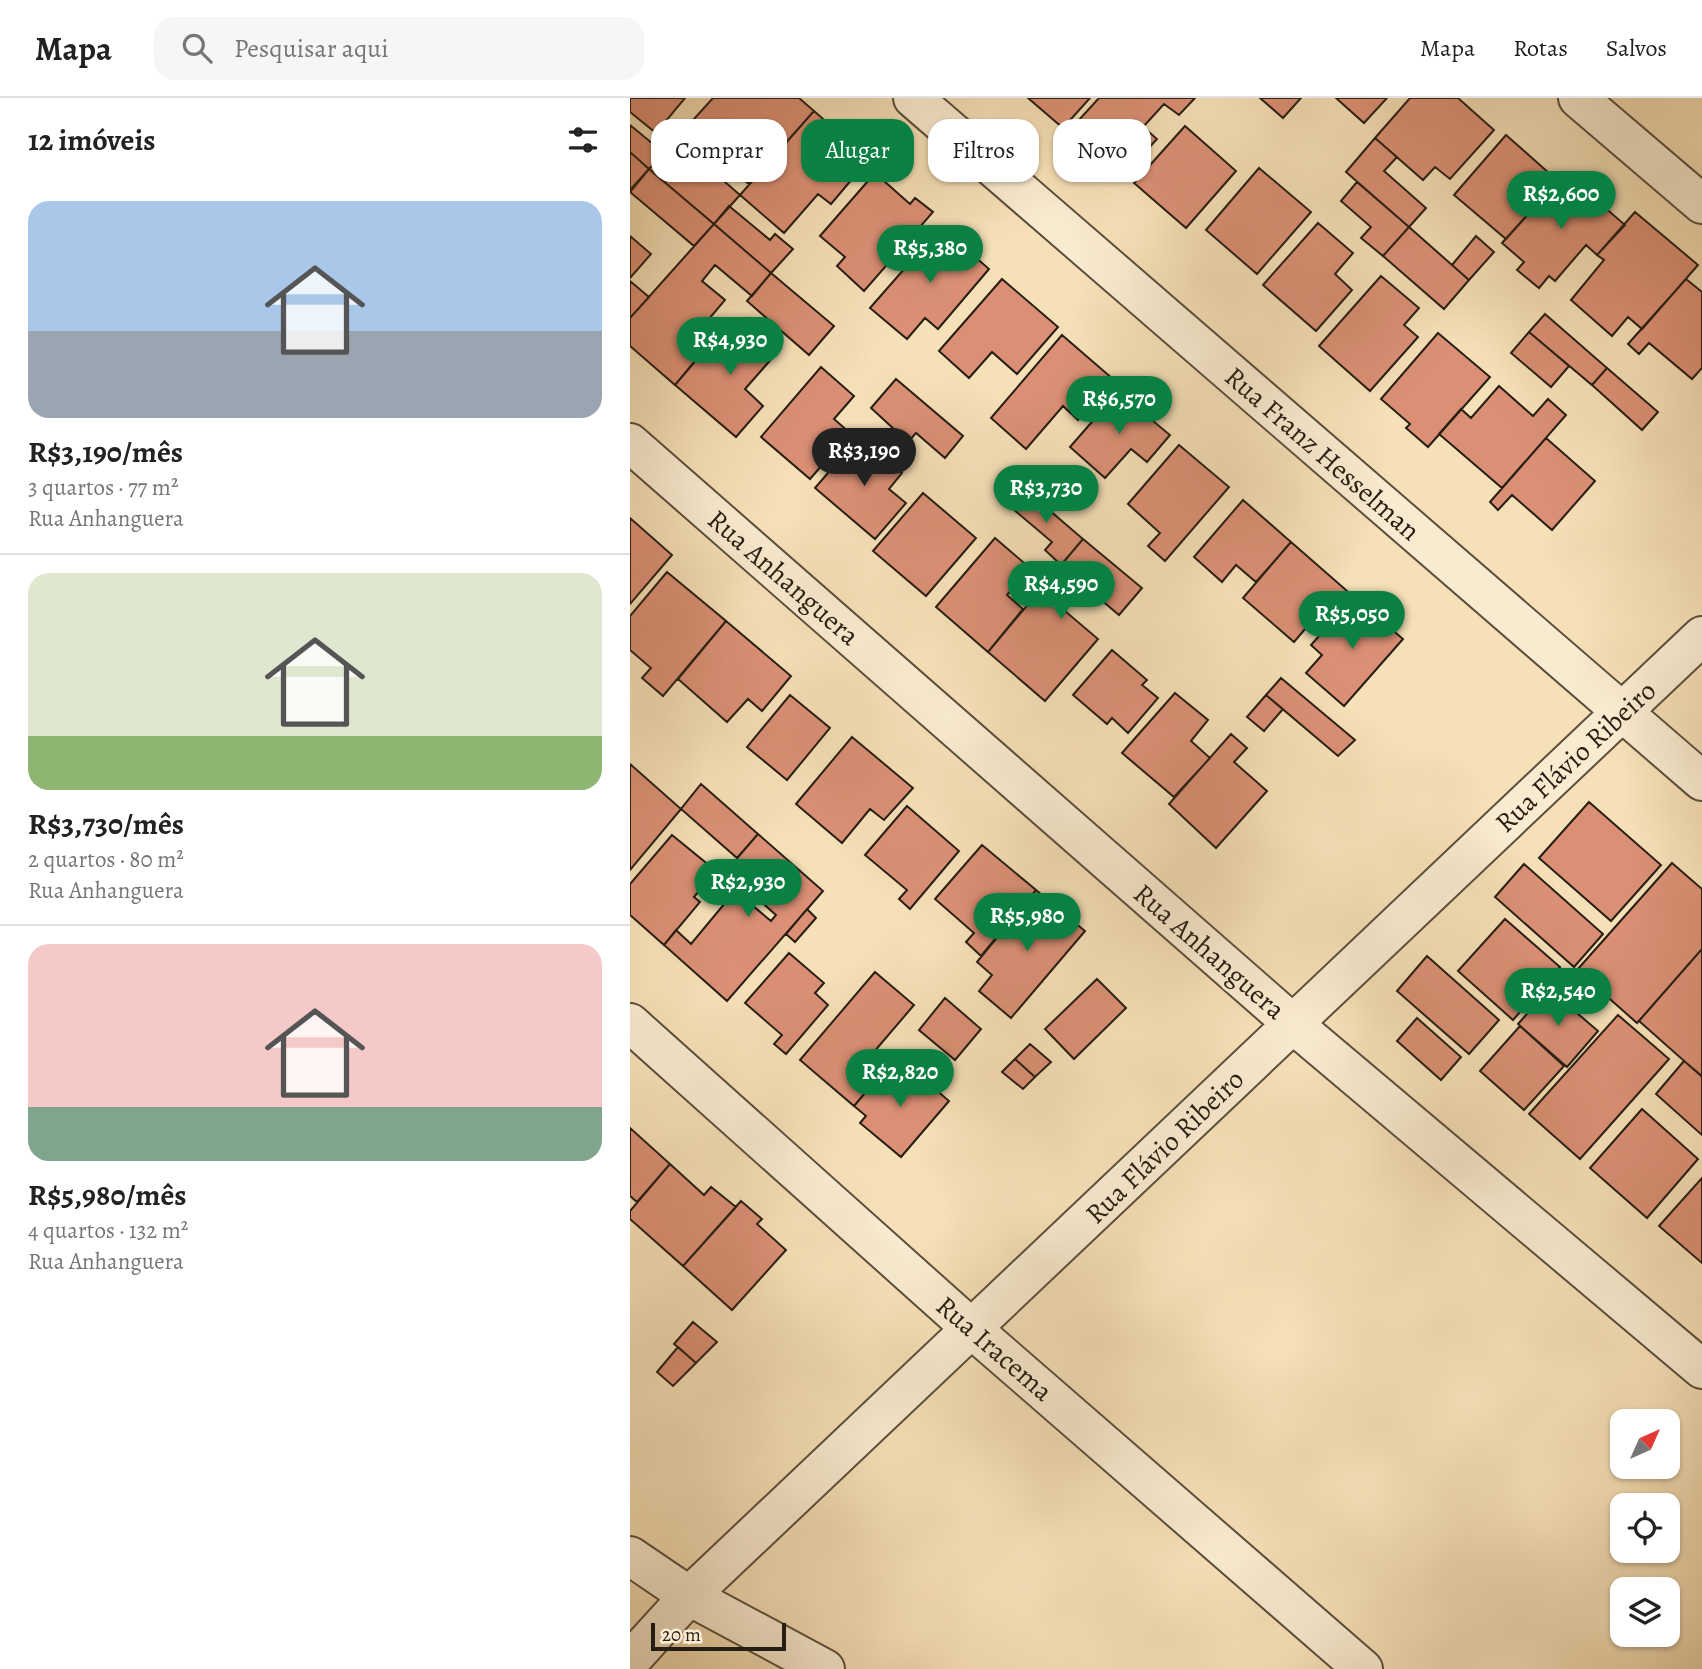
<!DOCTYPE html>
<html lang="pt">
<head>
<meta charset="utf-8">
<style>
  body { margin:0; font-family:Alegreya,serif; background:#f6f6f6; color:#222; height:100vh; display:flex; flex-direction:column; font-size:26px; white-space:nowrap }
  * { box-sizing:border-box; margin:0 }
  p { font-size:23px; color:#767676 }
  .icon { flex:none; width:38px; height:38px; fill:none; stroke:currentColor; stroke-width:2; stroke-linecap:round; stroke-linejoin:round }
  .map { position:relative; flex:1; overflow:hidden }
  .side { display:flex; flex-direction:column; background:#fff; width:630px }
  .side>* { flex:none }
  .top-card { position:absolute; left:21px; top:21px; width:665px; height:63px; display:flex; gap:14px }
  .needle { width:46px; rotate:45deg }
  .controls { position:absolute; left:980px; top:1311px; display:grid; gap:14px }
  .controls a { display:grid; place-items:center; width:70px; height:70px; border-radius:14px; background:#fff; box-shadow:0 2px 5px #0004; font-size:35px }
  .scale { position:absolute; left:21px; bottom:18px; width:135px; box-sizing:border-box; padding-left:7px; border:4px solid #271e13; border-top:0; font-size:19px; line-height:24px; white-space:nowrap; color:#271e13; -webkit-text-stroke:5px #f9ebd0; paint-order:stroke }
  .price { position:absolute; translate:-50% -60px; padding:0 16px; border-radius:24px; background:#0b8043; color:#fff; font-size:23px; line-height:46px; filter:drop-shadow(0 2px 4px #0008) }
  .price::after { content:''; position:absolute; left:50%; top:42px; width:21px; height:16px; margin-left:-10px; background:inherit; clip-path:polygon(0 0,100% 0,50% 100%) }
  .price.on { background:#222; color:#fff }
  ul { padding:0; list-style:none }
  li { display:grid; align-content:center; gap:14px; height:371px; padding:0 28px }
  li+li { border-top:2px solid #e0e0e0 }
  li span { display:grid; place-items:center; height:217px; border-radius:21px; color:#555 }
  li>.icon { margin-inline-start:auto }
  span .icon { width:126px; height:126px; fill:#fffc; stroke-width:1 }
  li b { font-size:30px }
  h2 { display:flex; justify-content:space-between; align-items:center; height:84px; padding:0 28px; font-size:30px }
  .tag { padding:0 24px; border-radius:21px; background:#fff; box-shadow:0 2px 5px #0004; font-size:24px; line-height:63px }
  .tag.on { background:#0b8043; color:#fff }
  header { display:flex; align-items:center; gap:42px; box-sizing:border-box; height:98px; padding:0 35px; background:#fff; border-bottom:2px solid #e0e0e0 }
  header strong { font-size:33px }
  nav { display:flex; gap:38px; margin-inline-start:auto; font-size:24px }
  .search { width:490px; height:63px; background:#f6f6f6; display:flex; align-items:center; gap:18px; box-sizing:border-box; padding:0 24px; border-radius:21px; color:#767676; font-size:26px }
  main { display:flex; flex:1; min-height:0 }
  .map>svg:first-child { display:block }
  .building { fill:#db9075; stroke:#271e13; stroke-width:2 }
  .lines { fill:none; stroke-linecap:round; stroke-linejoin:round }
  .minor-casing { stroke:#5b4e3c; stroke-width:42 }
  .minor { stroke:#f9ebd0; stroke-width:38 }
  .labels { text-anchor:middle; stroke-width:6; stroke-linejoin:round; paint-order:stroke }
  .street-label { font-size:28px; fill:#271e13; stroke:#f9ebd0 }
</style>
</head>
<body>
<header>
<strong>Mapa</strong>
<div class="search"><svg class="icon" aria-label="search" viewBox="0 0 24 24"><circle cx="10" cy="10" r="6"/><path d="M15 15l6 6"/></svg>Pesquisar aqui</div>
<nav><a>Mapa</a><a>Rotas</a><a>Salvos</a></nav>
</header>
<main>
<section class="side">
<h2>12 imóveis<svg class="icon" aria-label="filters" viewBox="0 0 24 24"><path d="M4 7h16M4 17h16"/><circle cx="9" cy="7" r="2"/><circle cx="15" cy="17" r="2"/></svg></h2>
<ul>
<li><span style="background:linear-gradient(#a9c7e8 60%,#9aa5b1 0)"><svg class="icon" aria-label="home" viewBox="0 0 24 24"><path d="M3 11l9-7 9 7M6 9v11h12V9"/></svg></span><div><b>R$3,190/mês</b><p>3 quartos · 77 m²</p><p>Rua Anhanguera</p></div></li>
<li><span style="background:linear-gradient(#dfe7d0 75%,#8fb573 0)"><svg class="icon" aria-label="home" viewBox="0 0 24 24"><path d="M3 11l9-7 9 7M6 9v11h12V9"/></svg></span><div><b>R$3,730/mês</b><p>2 quartos · 80 m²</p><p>Rua Anhanguera</p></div></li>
<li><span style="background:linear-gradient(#f6c9c9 75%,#7fa58c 0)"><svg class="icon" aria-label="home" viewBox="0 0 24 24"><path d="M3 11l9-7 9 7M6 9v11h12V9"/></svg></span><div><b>R$5,980/mês</b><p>4 quartos · 132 m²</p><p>Rua Anhanguera</p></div></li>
</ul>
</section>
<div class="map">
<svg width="1072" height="1571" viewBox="0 0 1072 1571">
  <rect width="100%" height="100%" fill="#f6e0b7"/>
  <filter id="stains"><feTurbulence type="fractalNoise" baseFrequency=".00286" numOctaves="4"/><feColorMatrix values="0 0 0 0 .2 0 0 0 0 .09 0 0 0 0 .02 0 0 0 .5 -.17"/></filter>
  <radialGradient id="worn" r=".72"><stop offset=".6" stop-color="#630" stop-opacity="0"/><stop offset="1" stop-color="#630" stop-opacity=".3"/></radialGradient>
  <path class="building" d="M 0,0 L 55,0 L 26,35 L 0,14 Z
    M 83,0 L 169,0 L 184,13 L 119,86 L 54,32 Z
    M 398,0 L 460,0 L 433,30 Z
    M 469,0 L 565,0 L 549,17 L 534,6 L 513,29 L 527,41 L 490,81 L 437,35 Z
    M 630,0 L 671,0 L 653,20 Z
    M 706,0 L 757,0 L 734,25 Z
    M 828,0 L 864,32 L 820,81 L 805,69 L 793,82 L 745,40 L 780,0 Z
    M 184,13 L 239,61 L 201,106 L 188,96 L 154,135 L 110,97 Z
    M 0,27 L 34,55 L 19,71 L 0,54 Z
    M 555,28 L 606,73 L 556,130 L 504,85 Z
    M 876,37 L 928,83 L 876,141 L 824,97 Z
    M 745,40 L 767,59 L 754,73 L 796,110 L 779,129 L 716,74 Z
    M 46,41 L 110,97 L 84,126 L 19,71 Z
    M 0,54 L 19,71 L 0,92 Z
    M 629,70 L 681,114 L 627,176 L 576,132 Z
    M 19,71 L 84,126 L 64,148 L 0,94 Z
    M 245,75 L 280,106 L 285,100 L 303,114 L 234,193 L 207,168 L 215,159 L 190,138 Z
    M 935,75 L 995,127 L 967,157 L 956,147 L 925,183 L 919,178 L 909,190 L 887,172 L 894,164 L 872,145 Z
    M 727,84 L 779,129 L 753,158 L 731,140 L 741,129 L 711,103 Z
    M 99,108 L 140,142 L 145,136 L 163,151 L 141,175 L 84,126 Z
    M 1005,114 L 1068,167 L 1012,231 L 998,219 L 982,238 L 941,202 L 974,162 L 967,157 Z
    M 688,125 L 723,155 L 705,176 L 722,192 L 686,233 L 633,187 Z
    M 84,126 L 141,175 L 122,198 L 85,167 L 72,183 L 95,202 L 73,228 L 85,239 L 45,287 L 0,248 L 0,220 Z
    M 311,129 L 359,171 L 308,231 L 295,220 L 277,241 L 240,210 Z
    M 779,129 L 839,182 L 814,211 L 753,158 Z
    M 0,138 L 21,156 L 0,180 Z
    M 846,138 L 864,154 L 839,182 L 822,167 Z
    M 141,175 L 204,228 L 179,257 L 117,203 Z
    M 751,178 L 789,210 L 774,227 L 788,239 L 740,293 L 689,248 Z
    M 372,181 L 428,229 L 387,276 L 362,254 L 339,280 L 309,253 Z
    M 1056,181 L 1072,194 L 1072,270 L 1062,281 L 1019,245 L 1009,256 L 998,246 Z
    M 0,183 L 19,199 L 0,220 Z
    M 915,216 L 977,270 L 962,287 L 899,234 Z
    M 117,220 L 151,250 L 115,291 L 133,308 L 106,339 L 45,287 L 73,254 L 81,261 Z
    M 899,234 L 939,268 L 921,289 L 881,255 Z
    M 808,235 L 860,279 L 798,349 L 776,330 L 780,326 L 751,301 Z
    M 432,237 L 483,281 L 448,322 L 433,308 L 396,351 L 361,320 Z
    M 191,269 L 224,298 L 204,321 L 220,335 L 180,381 L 131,339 Z
    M 977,270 L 1028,314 L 1012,332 L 962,287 Z
    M 266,281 L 333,338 L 315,360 L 286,335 L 278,344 L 241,310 Z
    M 869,288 L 903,318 L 918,301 L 936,317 L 872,390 L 809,336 L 831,311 L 841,320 Z
    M 488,294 L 540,337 L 517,364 L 501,351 L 475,380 L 440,349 Z
    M 229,339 L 272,375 L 259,391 L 276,405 L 245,441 L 185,390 Z
    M 916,340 L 965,383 L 922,432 L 882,397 L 868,412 L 860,404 Z
    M 549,347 L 599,389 L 535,463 L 518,448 L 530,435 L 498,406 Z
    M 391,388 L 453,441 L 431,467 L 415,452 L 422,444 L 376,405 Z
    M 293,395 L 346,440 L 296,498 L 243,453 Z
    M 613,402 L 661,444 L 626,484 L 606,467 L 592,484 L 564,459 Z
    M 0,420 L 42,457 L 0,506 Z
    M 365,440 L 400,470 L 377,497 L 393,511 L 358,554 L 306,509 Z
    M 453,441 L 512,490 L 489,517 L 450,484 L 429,508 L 468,541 L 415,603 L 358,554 Z
    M 661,444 L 724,499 L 699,527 L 687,517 L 664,544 L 613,500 Z
    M 37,474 L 96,523 L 33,598 L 12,580 L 21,570 L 0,552 L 0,518 Z
    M 724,499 L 773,541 L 714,608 L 676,575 L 692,557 L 681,547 Z
    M 96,523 L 161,578 L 132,613 L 118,601 L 97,624 L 48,581 Z
    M 482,552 L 517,582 L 512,587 L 528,600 L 498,635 L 482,620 L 477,626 L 443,597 Z
    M 651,580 L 725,642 L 708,658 L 636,597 Z
    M 545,595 L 578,622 L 561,643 L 580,660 L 544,699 L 492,655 Z
    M 160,597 L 200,630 L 157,682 L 117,649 Z
    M 636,597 L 653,611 L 634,633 L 617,619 Z
    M 601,636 L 617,650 L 604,664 L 637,693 L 586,750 L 539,706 Z
    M 222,639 L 283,690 L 254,722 L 240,711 L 212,745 L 166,706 Z
    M 0,666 L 51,711 L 0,772 Z
    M 71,686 L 128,736 L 107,760 L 51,711 Z
    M 959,704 L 1031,767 L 981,823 L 909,760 Z
    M 277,708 L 329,753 L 280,811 L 269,801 L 277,792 L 235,757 Z
    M 128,736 L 193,793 L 97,903 L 34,847 L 46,832 L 61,846 L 105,793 L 141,823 L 146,817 L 96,773 Z
    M 42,737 L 86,773 L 64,799 L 70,804 L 34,847 L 0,817 L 0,786 Z
    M 352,747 L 406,792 L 351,858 L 336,844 L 344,835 L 305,801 Z
    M 1042,765 L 1072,791 L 1072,851 L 1007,925 L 947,872 Z
    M 894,766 L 973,836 L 944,869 L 865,799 Z
    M 406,792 L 455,833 L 381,920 L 349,893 L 362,877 L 347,864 Z
    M 177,811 L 186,820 L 165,844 L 156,836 Z
    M 875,821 L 930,869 L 883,922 L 828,873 Z
    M 1072,851 L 1072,976 L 1071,978 L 1009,923 Z
    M 159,855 L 194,885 L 185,895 L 198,907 L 156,956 L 144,946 L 152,937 L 115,905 Z
    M 797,858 L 869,922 L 839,956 L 767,893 Z
    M 245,874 L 284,907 L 243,955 L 258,968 L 224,1008 L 170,962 Z
    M 467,881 L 496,910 L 444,961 L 415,931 Z
    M 919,891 L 968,933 L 937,969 L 888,926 Z
    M 315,900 L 351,931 L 325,962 L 289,932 Z
    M 988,917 L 1039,961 L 950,1061 L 899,1016 Z
    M 787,920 L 831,959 L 811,982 L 767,943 Z
    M 890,928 L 934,968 L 894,1012 L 850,973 Z
    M 400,946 L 421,964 L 405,979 L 385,961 Z
    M 385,961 L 405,979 L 393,991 L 372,974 Z
    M 1054,963 L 1072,978 L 1072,1037 L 1026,996 Z
    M 258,968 L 273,981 L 282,971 L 319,1003 L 271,1059 L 230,1025 L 236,1018 L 224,1008 Z
    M 1012,1011 L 1068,1061 L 1017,1120 L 960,1070 Z
    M 0,1030 L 40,1066 L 7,1104 L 0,1098 Z
    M 40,1066 L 74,1097 L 81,1089 L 106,1109 L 53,1168 L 0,1121 L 0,1113 Z
    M 1072,1080 L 1072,1165 L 1029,1128 Z
    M 111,1103 L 132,1121 L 127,1126 L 156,1152 L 102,1212 L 53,1168 Z
    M 63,1224 L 87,1244 L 66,1265 L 44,1246 Z
    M 48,1249 L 66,1265 L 43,1288 L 27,1274 Z"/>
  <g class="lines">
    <defs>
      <path id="minor" d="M 283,0 L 1072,683
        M 948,0 L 1072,106
        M 0,345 L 663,926 L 1072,1271
        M 0,925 L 342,1231 L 733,1571
        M 0,1458 L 59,1498 L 195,1571
        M 0,1563 L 59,1498 L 1072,538"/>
    </defs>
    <use href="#minor" class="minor-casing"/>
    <use href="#minor" class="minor"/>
  </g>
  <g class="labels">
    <g class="street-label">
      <text transform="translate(693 355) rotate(41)" y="10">Rua Franz Hesselman</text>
      <text transform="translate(154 479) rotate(41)" y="10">Rua Anhanguera</text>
      <text transform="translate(945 658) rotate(-43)" y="10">Rua Flávio Ribeiro</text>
      <text transform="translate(580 853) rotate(41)" y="10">Rua Anhanguera</text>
      <text transform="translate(534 1048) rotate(-44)" y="10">Rua Flávio Ribeiro</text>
      <text transform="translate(365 1250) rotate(41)" y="10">Rua Iracema</text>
    </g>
  </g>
  <rect width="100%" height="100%" filter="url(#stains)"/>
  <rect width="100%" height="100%" fill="url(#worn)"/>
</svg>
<div class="controls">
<a><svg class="needle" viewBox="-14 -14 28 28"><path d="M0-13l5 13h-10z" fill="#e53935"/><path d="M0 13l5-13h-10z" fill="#767676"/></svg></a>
<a><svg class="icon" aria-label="locate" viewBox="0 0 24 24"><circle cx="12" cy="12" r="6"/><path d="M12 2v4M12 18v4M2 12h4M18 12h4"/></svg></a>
<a><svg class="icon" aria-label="layers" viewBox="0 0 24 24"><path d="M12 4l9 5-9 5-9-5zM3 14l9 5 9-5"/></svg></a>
</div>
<div class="scale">20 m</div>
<b class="price" style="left:931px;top:133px">R$2,600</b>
<b class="price" style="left:300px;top:187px">R$5,380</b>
<b class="price" style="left:100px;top:279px">R$4,930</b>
<b class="price" style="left:489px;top:338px">R$6,570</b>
<b class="price on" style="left:234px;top:390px">R$3,190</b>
<b class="price" style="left:416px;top:427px">R$3,730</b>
<b class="price" style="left:431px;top:523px">R$4,590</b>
<b class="price" style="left:722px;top:553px">R$5,050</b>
<b class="price" style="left:118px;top:821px">R$2,930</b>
<b class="price" style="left:397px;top:855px">R$5,980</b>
<b class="price" style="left:928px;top:930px">R$2,540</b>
<b class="price" style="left:270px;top:1011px">R$2,820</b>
<div class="top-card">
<a class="tag">Comprar</a>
<a class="tag on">Alugar</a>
<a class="tag">Filtros</a>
<a class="tag">Novo</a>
</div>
</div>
</main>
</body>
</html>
